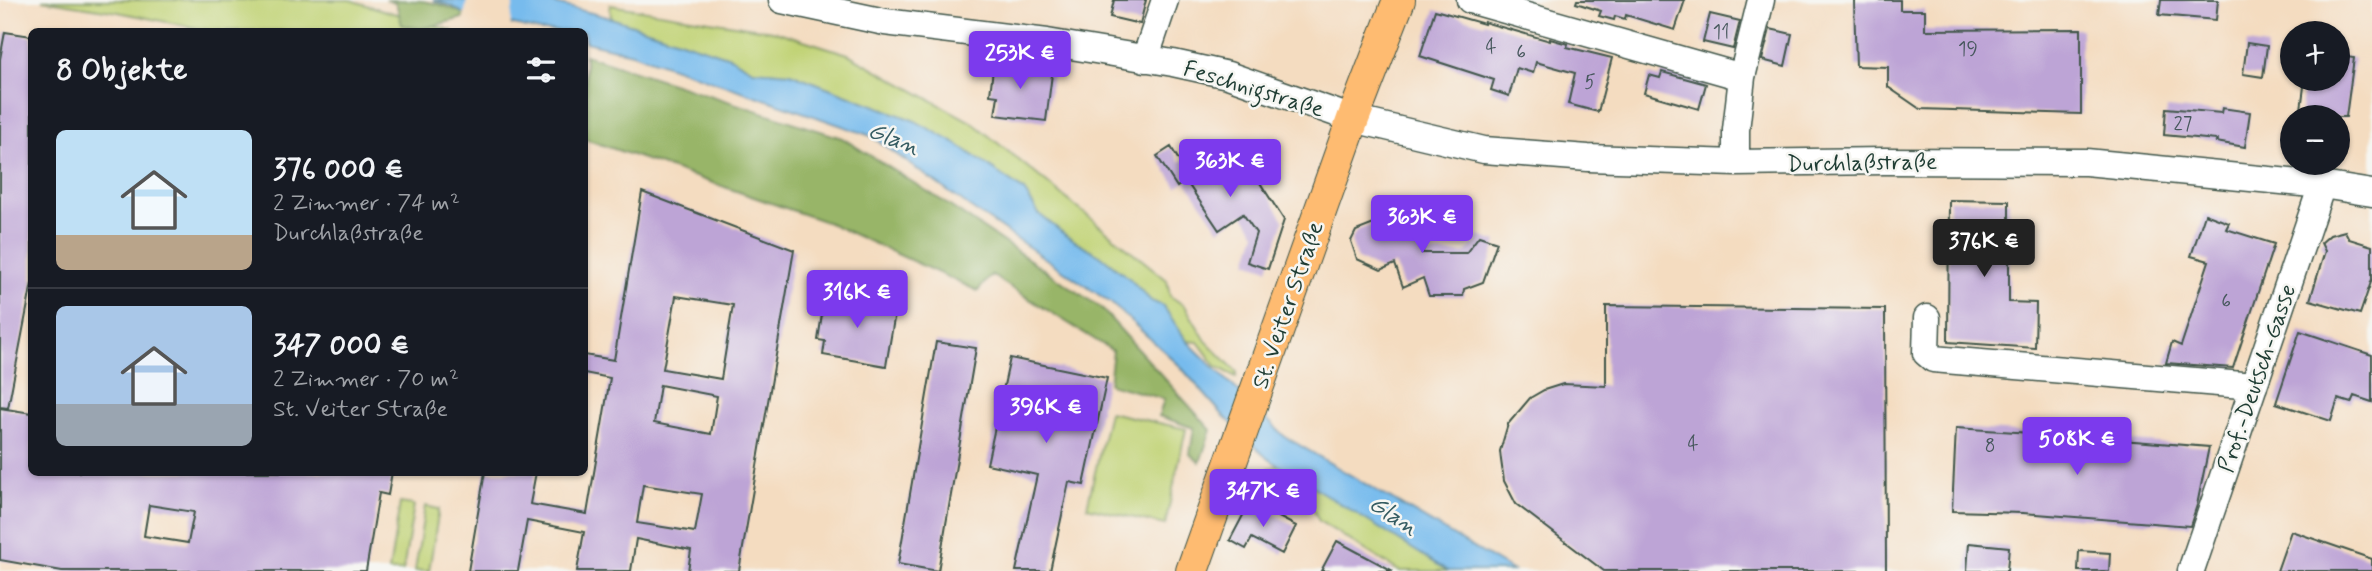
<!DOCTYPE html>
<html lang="de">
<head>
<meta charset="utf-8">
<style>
  body { margin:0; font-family:Mynerve,sans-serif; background:#242831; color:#f1f3f6; height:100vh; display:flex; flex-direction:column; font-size:26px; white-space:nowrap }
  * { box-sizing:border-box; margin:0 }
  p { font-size:23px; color:#9ea1a6 }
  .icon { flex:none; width:38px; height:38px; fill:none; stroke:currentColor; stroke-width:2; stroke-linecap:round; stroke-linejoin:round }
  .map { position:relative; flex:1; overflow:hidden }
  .details { position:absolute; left:28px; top:28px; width:560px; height:448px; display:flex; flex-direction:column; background:#171b24; border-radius:10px; box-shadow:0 2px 5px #0004 }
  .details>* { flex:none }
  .fabs { position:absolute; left:2280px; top:21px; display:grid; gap:14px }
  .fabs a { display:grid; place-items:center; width:70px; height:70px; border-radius:50%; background:#171b24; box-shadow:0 2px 5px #0004; font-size:35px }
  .price { position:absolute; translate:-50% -60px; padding:0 16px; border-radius:7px; background:#7c3aed; color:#fff; font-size:23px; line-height:46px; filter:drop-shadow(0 2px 4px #0008) }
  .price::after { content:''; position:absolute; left:50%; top:42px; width:21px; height:16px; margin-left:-10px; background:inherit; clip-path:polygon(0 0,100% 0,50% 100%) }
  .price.active { background:#222; color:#fff }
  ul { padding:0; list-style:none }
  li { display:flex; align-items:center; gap:21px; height:175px; padding:0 28px }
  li+li { border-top:2px solid #363941 }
  li span { display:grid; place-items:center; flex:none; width:196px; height:140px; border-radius:10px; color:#555 }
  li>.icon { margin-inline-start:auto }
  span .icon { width:84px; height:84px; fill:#fffc; stroke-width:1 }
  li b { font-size:30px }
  h2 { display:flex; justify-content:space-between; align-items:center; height:84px; padding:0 28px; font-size:30px }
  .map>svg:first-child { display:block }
  .green { fill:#c1d376; stroke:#708855; stroke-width:2 }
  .forest { fill:#98b567; stroke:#5c794e; stroke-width:2 }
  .water { fill:#77bbed; stroke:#4b7c90; stroke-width:2 }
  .pier { fill:#f4dcc0 }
  .building { fill:#bda4d6; fill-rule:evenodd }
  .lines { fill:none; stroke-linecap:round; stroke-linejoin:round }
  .minor-casing { stroke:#3f5549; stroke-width:29 }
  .major-casing { stroke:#3f5549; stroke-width:34 }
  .minor { stroke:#fff; stroke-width:26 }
  .major { stroke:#febb71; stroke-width:32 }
  .labels { text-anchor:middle; stroke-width:5; stroke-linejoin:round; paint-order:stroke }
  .number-label { font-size:19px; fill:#46575c }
  .street-label { font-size:23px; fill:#1f3d34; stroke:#f6f6f2 }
  .water-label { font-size:24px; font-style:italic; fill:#355c62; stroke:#f6f6f2 }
</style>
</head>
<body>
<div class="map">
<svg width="2372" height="571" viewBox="0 0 2372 571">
  <rect width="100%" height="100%" fill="#f6f6f2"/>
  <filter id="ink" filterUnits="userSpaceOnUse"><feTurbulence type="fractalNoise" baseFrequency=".0143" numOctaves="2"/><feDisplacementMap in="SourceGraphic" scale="14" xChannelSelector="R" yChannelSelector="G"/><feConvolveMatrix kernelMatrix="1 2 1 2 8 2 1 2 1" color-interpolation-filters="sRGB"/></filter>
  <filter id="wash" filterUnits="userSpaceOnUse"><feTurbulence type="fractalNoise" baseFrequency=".00686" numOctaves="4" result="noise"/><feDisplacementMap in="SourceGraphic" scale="28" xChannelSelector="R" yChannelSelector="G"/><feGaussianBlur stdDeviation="1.57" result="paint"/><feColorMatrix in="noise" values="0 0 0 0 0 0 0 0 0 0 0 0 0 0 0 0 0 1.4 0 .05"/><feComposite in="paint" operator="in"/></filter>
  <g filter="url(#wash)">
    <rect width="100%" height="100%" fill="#f4dcc0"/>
    <path class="green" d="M 42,0 L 350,0 L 453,31 L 211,31 L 118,12 Z
      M 610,5 L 778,32 L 848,54 L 973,123 L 1167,280 L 1170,296 L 1185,306 L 1206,341 L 1237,372 L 1236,377 L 1216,366 L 1198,342 L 1187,341 L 1163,306 L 1151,301 L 1130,279 L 1100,255 L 1068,237 L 1039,214 L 1024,191 L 958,145 L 915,121 L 790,73 L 753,70 L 730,57 L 611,18 Z
      M 1109,412 L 1186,429 L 1165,525 L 1087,507 Z
      M 1281,465 L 1448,571 L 1399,571 L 1319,521 L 1310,503 L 1271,481 L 1269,468 Z
      M 400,503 L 414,505 L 403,571 L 389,571 Z
      M 425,506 L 439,509 L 429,571 L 415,571 Z"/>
    <path class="forest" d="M 386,0 C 416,0 437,0 464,14 L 463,18 L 421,29 L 402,25 L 396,3 Z
      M 585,55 L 842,138 L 938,198 L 1101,308 L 1211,430 L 1200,462 L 1190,454 L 1194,428 L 1159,416 L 1164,399 L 1109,384 L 1113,351 L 991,275 L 978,291 L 829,223 L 585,139 Z"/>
    <path class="water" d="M 433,0 L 541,0 L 611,18 L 730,57 L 753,70 L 790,73 L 915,121 L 958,145 L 1024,191 L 1039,214 L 1068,237 L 1100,255 L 1130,279 L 1151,301 L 1163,306 L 1187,341 L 1284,436 L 1513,571 L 1448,571 L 1267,458 L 1222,414 L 1179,365 L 1111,303 L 971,208 L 871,136 L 632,53 L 585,42 L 584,32 L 540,31 L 464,14 L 452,6 Z"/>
    <path class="pier" d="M 467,0 L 514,0 L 510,28 L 464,17 Z"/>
    <g id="blocks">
      <path class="building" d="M 1114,0 L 1146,0 L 1140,24 L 1110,17 Z
        M 1577,0 L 1685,0 L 1675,30 L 1626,15 L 1625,19 L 1615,16 L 1614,20 L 1599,16 L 1601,11 L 1576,3 Z
        M 1854,0 L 1900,0 L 1900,10 L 1925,10 L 1925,30 L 2081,29 L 2081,114 L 1920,109 L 1888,87 L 1888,67 L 1856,66 Z
        M 2161,0 L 2218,0 L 2216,20 L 2159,15 Z
        M 1435,10 L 1484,24 L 1484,22 L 1550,41 L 1550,39 L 1568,44 L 1567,47 L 1612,58 L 1598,112 L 1568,104 L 1575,73 L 1536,62 L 1533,73 L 1517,68 L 1509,96 L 1491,90 L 1494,80 L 1420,56 Z
        M 1710,14 L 1740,21 L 1733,49 L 1703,42 Z
        M 1770,29 L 1792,34 L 1785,66 L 1762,60 Z
        M 5,32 L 32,36 L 32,283 L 8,408 L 0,407 L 0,59 Z
        M 2247,43 L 2267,46 L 2263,77 L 2243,74 Z
        M 2338,56 L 2354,58 L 2346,117 L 2300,117 L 2305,79 L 2338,79 Z
        M 994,60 L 1030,64 L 1029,71 L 1052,74 L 1046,121 L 995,115 L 998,96 L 990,95 Z
        M 1662,72 L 1706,84 L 1699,109 L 1644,93 L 1649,75 L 1660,78 Z
        M 2166,108 L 2221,113 L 2222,108 L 2250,112 L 2245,147 L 2216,142 L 2217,140 L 2164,135 Z
        M 1171,147 L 1180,162 L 1201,149 L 1218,175 L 1244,158 L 1284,220 L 1268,269 L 1247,262 L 1256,233 L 1243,214 L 1219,230 L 1186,181 L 1177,187 L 1157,156 Z
        M 642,192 L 794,250 L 739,571 L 688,571 L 691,550 L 636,539 L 631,571 L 577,571 L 584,532 L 527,521 L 518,571 L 468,571 L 485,472 L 536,472 L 530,504 L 587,514 L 610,378 L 584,373 L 584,355 L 614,360 ZM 676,296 L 733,305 L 721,379 L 663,369 ZM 660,385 L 717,396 L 711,434 L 654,423 ZM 643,485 L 702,494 L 695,532 L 637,523 Z
        M 1949,200 L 2009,201 L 2009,302 L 2036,303 L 2035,348 L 1948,342 Z
        M 1422,205 L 1431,230 L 1422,253 L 1466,253 L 1479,236 L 1497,242 L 1483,282 L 1464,289 L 1463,296 L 1429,296 L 1423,278 L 1403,287 L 1395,264 L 1381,270 L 1357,259 L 1351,241 L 1356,231 Z
        M 2205,214 L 2229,223 L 2226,229 L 2274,244 L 2233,368 L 2166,363 L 2172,342 L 2181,346 L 2209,261 L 2191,256 Z
        M 2345,231 L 2349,239 L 2372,246 L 2372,279 L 2360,314 L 2310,300 L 2325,251 L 2321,243 L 2330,235 Z
        M 825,295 L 896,307 L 886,366 L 823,355 L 825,341 L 818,340 Z
        M 1606,306 L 1885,309 L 1886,571 L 1604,571 L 1516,504 L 1504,481 L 1501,460 L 1500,451 L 1508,424 L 1530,398 L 1544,390 L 1563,384 L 1606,386 Z
        M 2300,331 L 2372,355 L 2372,402 L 2354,396 L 2351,403 L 2338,399 L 2331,421 L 2276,403 Z
        M 936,342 L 976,348 L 938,571 L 898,564 Z
        M 1010,358 L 1107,378 L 1084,485 L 1069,482 L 1050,571 L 1016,571 L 1037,475 L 987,464 Z
        M 0,408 L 32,413 L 32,472 L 392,472 L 388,495 L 379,493 L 366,571 L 62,571 L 0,560 ZM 149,505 L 194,512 L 188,543 L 144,536 Z
        M 1956,428 L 2046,434 L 2209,447 L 2197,505 L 2190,526 L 2023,513 L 1952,511 Z
        M 1250,502 L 1296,526 L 1282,554 L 1252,538 L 1246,549 L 1230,540 Z
        M 2291,531 L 2372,559 L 2372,571 L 2277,571 Z
        M 1337,541 L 1393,571 L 1321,571 Z
        M 1969,543 L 2009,547 L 2007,571 L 1967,571 Z
        M 2079,551 L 2110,553 L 2109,571 L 2078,571 Z"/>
    </g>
  </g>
  <g filter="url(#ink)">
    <use href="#blocks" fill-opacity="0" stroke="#3f5549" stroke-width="2"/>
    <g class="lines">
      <defs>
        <path id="minor" d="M 782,0 L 885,22 L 1047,42 L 1173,63 L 1228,75 L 1353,119 L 1484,150 L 1588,158 L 1736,163 L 1885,161 L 2086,162 L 2322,185 L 2372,193
          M 1470,0 L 1742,77
          M 1145,59 L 1165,0
          M 1736,163 L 1736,130 L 1742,77 L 1761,0
          M 1927,318 L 1926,353 L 1933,359 L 2254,386
          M 2191,571 L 2322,185"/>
        <path id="major" d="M 1192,571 L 1353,119 L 1399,0"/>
      </defs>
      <use href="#minor" class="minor-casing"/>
      <use href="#major" class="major-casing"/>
      <use href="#minor" class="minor"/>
      <use href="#major" class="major"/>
    </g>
  </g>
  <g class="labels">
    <g class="number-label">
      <text x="1721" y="38">11</text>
      <text x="1491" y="53">4</text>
      <text x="1968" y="55">19</text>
      <text x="1521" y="58">6</text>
      <text x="1590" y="88">5</text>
      <text x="2183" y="130">27</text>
      <text x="2226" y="307">6</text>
      <text x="1693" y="450">4</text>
      <text x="1990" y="452">8</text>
    </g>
    <g class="street-label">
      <text transform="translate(1254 88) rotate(17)" y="8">Feschnigstraße</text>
      <text transform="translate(1862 162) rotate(-1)" y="8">Durchlaßstraße</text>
      <text transform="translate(1287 305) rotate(-71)" y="8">St. Veiter Straße</text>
      <text transform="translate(2256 378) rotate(-71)" y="8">Prof.-Deutsch-Gasse</text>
    </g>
    <g class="water-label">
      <text transform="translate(894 138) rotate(21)" y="8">Glan</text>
      <text transform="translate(1394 515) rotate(33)" y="8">Glan</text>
    </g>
  </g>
</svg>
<div class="fabs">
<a>+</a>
<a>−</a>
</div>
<b class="price" style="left:1020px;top:91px">253K €</b>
<b class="price" style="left:1230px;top:199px">363K €</b>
<b class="price" style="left:1422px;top:255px">363K €</b>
<b class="price active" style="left:1984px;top:279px">376K €</b>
<b class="price" style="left:857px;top:330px">316K €</b>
<b class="price" style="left:1046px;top:445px">396K €</b>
<b class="price" style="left:2077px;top:477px">508K €</b>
<b class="price" style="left:1263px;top:529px">347K €</b>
<section class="details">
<h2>8 Objekte<svg class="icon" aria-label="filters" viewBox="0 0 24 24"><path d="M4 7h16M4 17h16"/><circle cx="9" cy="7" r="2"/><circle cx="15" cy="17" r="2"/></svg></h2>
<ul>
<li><span style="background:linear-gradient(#bfe0f5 75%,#b9a48a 0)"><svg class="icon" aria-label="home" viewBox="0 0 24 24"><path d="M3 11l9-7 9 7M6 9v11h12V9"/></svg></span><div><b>376 000 €</b><p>2 Zimmer · 74 m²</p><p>Durchlaßstraße</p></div></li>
<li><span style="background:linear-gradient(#a9c7e8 70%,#9aa5b1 0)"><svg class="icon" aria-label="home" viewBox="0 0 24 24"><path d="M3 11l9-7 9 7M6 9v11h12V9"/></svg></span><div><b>347 000 €</b><p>2 Zimmer · 70 m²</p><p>St. Veiter Straße</p></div></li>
</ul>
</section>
</div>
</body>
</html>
